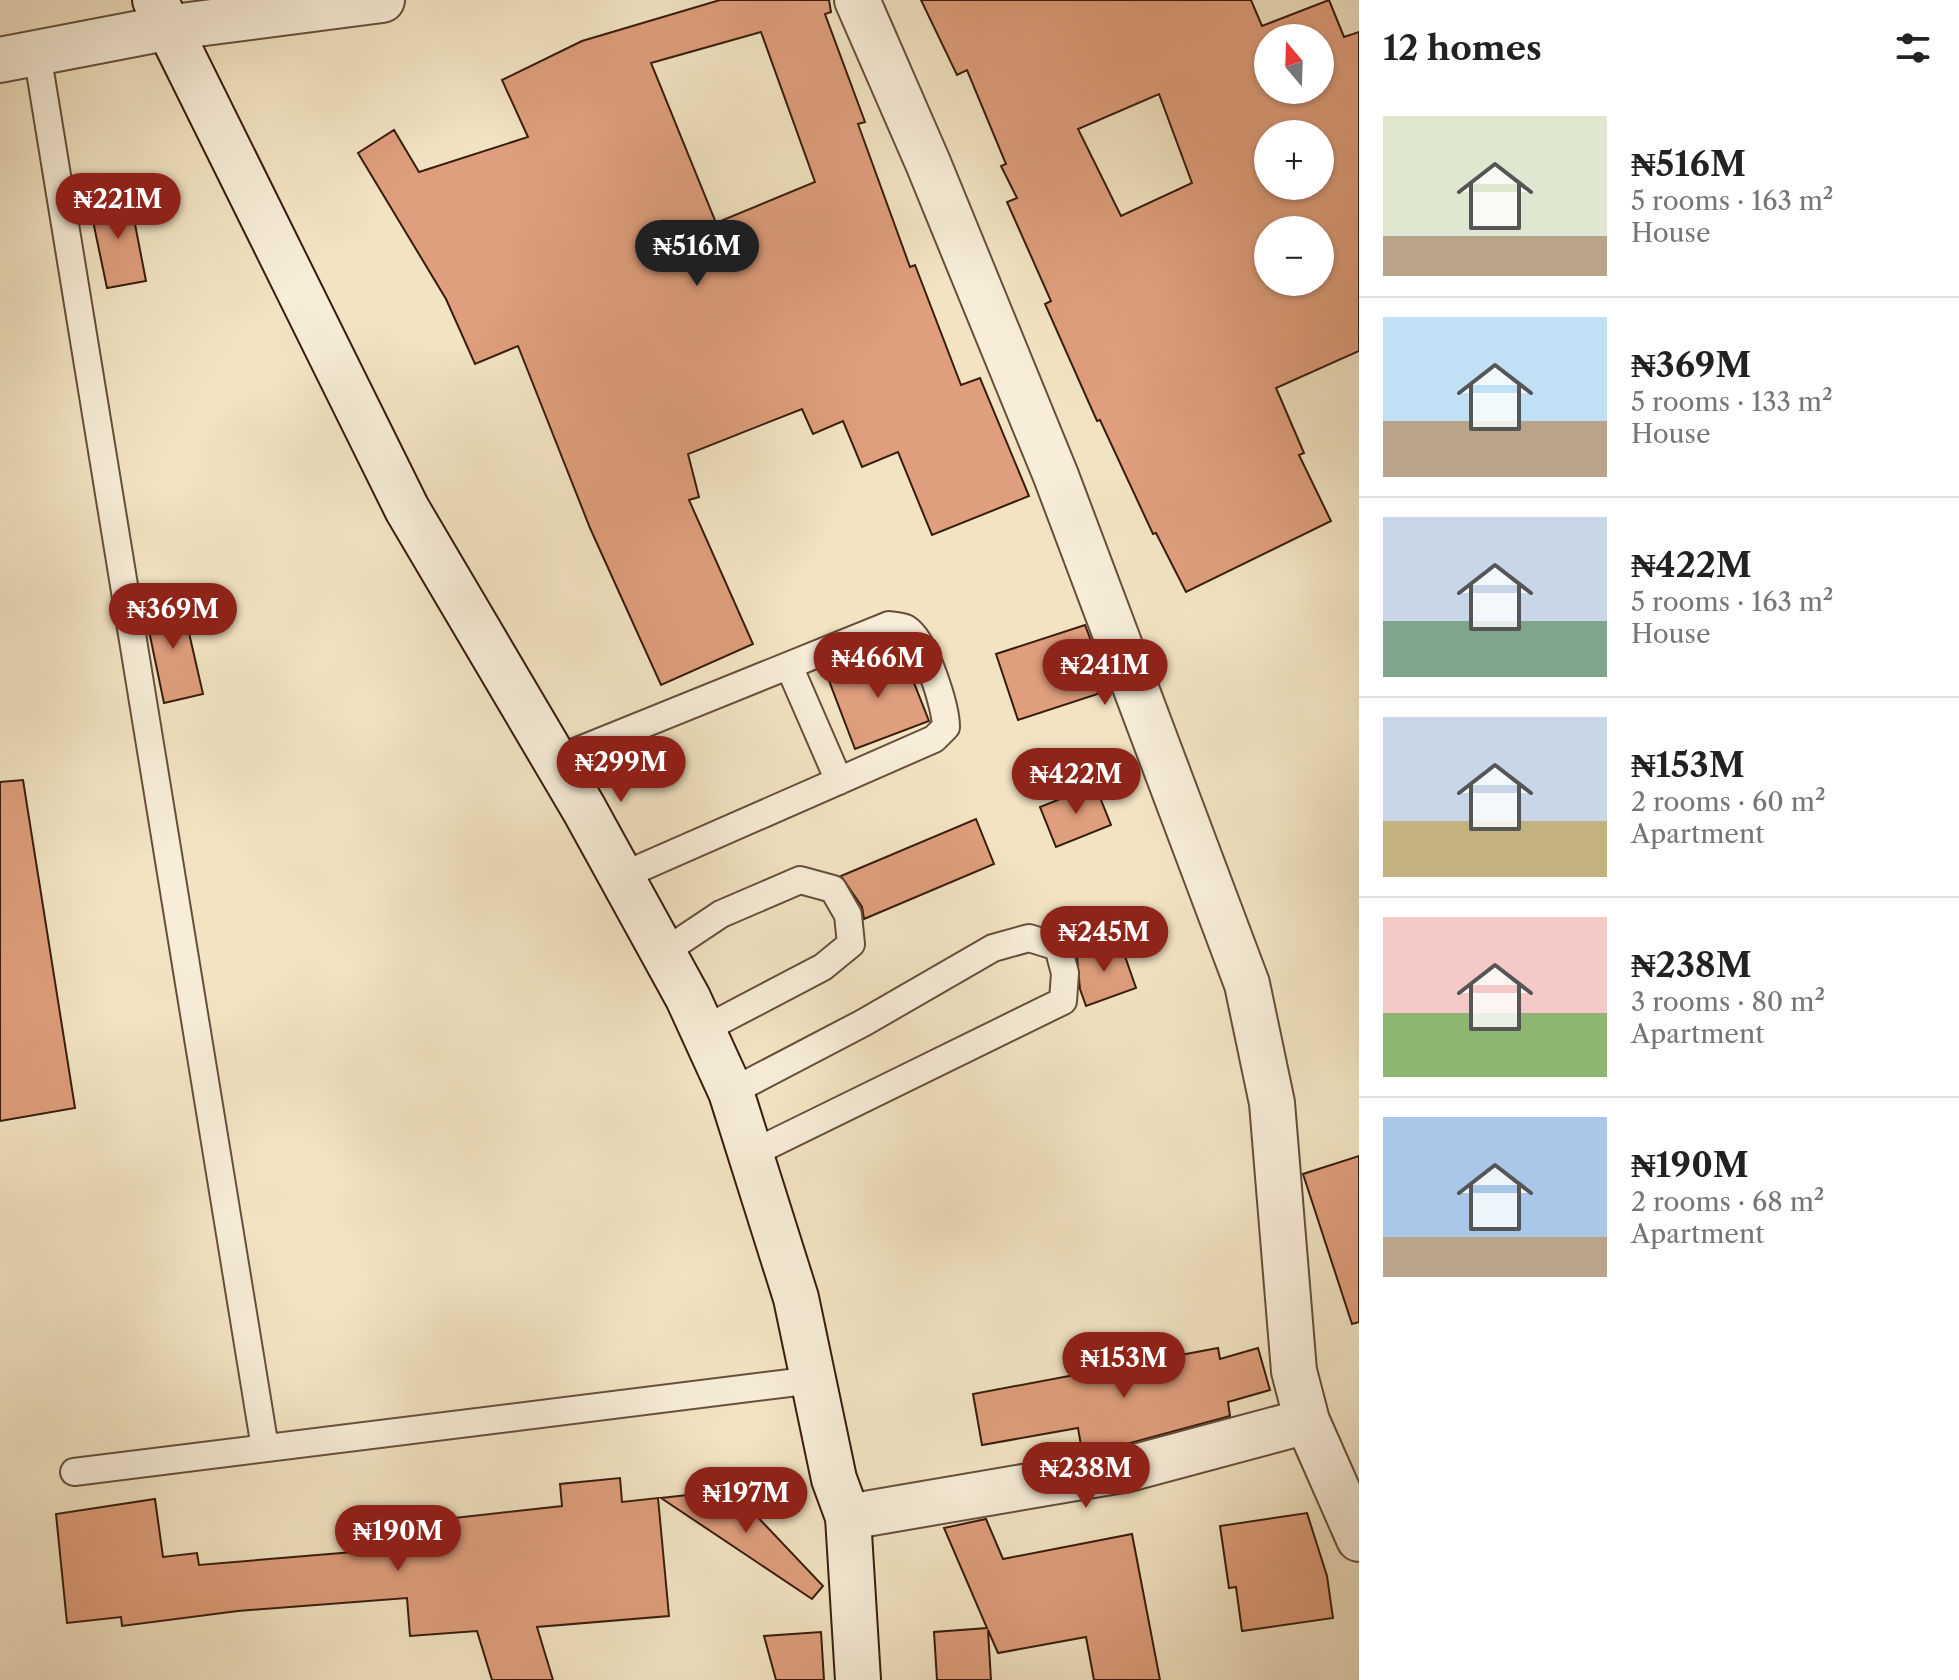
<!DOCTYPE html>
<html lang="en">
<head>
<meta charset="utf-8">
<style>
  body { margin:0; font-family:"Libre Caslon Text",serif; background:#f6f6f6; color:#222; height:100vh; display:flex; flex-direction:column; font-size:30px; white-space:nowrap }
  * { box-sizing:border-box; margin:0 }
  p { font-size:26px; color:#767676 }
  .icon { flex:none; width:44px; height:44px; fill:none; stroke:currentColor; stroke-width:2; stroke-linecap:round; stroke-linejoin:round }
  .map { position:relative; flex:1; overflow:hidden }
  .side { display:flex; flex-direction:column; background:#fff; width:600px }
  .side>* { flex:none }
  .needle { width:52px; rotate:341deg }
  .buttons { position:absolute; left:1254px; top:24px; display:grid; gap:16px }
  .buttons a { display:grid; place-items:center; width:80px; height:80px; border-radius:50%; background:#fff; box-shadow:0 2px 6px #0004; font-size:40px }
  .price { position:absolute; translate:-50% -68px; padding:0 18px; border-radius:28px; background:#8f2418; color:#fff; font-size:26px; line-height:52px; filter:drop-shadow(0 2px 4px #0008) }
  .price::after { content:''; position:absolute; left:50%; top:48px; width:24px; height:18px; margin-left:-12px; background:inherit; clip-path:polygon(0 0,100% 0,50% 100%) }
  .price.on { background:#222; color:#fff }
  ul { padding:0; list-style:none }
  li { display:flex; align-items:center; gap:24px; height:200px; padding:0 24px }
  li+li { border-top:2px solid #e0e0e0 }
  li span { display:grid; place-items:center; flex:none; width:224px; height:160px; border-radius:0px; color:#555 }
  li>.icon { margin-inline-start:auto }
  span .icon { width:96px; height:96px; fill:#fffc; stroke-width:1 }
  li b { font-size:34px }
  h2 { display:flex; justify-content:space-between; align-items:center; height:96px; padding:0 24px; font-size:34px }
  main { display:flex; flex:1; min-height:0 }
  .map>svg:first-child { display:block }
  .building { fill:#df9e7d; stroke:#381d0d; stroke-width:2; fill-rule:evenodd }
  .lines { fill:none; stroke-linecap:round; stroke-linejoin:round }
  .lane-casing { stroke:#664f3a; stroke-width:30 }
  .street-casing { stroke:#664f3a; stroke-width:48 }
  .secondary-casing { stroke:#381d0d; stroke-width:48 }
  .lane { stroke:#f7edd8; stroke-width:26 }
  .street { stroke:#f7edd8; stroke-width:44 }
  .secondary { stroke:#f7edd8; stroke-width:44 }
</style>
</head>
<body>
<main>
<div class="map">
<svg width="1359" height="1680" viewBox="0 0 1359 1680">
  <rect width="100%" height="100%" fill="#f2e4c3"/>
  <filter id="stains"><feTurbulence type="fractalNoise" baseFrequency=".0025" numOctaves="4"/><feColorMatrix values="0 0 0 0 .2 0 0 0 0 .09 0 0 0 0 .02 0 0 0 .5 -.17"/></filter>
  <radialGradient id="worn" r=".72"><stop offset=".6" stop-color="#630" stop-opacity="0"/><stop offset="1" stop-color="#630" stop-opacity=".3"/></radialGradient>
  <path class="building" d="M 720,0 L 829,0 L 831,12 L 825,14 L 865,122 L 858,124 L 910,267 L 915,265 L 961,385 L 980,378 L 1029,496 L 932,535 L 898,452 L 862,467 L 843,421 L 813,434 L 802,409 L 688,454 L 699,497 L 689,500 L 753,644 L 661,685 L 590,528 L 518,346 L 475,364 L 446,299 L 358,153 L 394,130 L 419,172 L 528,137 L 502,80 L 582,41 ZM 761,32 L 815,182 L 716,223 L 651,63 Z
    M 921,0 L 1251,0 L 1262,26 L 1329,0 L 1344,37 L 1359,32 L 1359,351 L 1276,388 L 1304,453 L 1299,455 L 1331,521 L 1186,592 L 1156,533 L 1153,534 L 1100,420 L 1097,421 L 1045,304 L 1051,301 L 1007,202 L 1017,198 L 1001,166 L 1006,164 L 967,70 L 957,75 ZM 1268,38 L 1320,38 L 1320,90 L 1268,90 ZM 1159,94 L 1192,183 L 1121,216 L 1078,129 ZM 1268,134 L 1320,134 L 1320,186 L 1268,186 ZM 1268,230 L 1320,230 L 1320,282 L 1268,282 Z
    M 129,193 L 146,281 L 107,288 L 89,202 Z
    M 181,598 L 203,694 L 164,703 L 144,607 Z
    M 1085,625 L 1110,690 L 1018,720 L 996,654 Z
    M 901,650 L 929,721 L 855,749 L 828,678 Z
    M 23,780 L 75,1108 L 0,1121 L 0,782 Z
    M 1095,785 L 1111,825 L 1056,847 L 1040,807 Z
    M 976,819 L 994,864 L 864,919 L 862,907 L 841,876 Z
    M 1120,942 L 1136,988 L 1086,1006 L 1080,989 L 1077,957 Z
    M 1359,1156 L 1359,1322 L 1352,1324 L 1303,1174 Z
    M 1218,1348 L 1220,1359 L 1258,1348 L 1270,1390 L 1228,1402 L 1230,1416 L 1123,1445 L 1082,1451 L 1078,1428 L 982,1445 L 973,1394 Z
    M 620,1478 L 622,1502 L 658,1498 L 669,1616 L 537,1627 L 553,1680 L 492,1680 L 477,1631 L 410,1636 L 407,1598 L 238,1611 L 122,1626 L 121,1617 L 67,1623 L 56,1514 L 155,1499 L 163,1557 L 197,1553 L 199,1565 L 365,1551 L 364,1535 L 402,1532 L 401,1524 L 562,1506 L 560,1484 Z
    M 732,1490 L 823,1586 L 812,1599 L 661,1498 Z
    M 1307,1513 L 1327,1576 L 1333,1618 L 1242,1631 L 1236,1587 L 1229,1588 L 1220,1526 Z
    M 986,1519 L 1003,1559 L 1132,1534 L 1160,1680 L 1094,1680 L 1086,1637 L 998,1653 L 988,1630 L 991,1680 L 937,1680 L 934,1632 L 987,1628 L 944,1528 Z
    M 821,1632 L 824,1680 L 776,1680 L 764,1636 Z"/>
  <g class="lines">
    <defs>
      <path id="lane" d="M 37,53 L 265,1448
        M 789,666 L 839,781
        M 555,760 L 889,625 C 895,626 903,626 907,629 C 925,640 946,707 946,727 L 934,739 L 622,876
        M 664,952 L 721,914 L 800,880 L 833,889 L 848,915 L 851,944 L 823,967 L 701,1031
        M 731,1092 L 863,1023 L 993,948 L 1029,938 L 1058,947 L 1065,973 L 1063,1001 L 753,1153
        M 74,1472 L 814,1380"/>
      <path id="street" d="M 857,0 L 928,163 L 1056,476 L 1247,984 L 1272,1103 L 1294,1371 L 1307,1421 L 1359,1539
        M 0,60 L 166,28 L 382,0
        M 848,1517 L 1128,1469 L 1307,1421"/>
      <path id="secondary" d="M 155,0 L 407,509 L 584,809 L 688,998 L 731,1092 L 796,1298 L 834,1479 L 848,1517 L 858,1680"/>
    </defs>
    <use href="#lane" class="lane-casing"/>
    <use href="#street" class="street-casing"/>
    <use href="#secondary" class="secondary-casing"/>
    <use href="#lane" class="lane"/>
    <use href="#street" class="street"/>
    <use href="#secondary" class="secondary"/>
  </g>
  <rect width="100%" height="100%" filter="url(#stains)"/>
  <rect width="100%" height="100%" fill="url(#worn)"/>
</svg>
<div class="buttons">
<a><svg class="needle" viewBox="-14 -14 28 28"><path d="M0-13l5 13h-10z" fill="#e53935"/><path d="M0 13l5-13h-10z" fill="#767676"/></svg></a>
<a>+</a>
<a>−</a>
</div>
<b class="price" style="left:118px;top:241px">₦221M</b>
<b class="price on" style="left:697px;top:288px">₦516M</b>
<b class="price" style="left:173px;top:651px">₦369M</b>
<b class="price" style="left:878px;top:700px">₦466M</b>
<b class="price" style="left:1105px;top:707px">₦241M</b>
<b class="price" style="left:621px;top:804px">₦299M</b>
<b class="price" style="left:1076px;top:816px">₦422M</b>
<b class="price" style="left:1104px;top:974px">₦245M</b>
<b class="price" style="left:1124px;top:1400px">₦153M</b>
<b class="price" style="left:1086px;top:1510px">₦238M</b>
<b class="price" style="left:746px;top:1535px">₦197M</b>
<b class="price" style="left:398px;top:1573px">₦190M</b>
</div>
<section class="side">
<h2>12 homes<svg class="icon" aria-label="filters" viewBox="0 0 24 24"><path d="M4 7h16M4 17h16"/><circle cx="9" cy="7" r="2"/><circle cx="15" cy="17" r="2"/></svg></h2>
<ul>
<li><span style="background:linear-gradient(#dfe7d0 75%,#b9a48a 0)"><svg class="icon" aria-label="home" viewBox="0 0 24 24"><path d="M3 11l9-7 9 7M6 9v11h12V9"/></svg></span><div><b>₦516M</b><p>5 rooms · 163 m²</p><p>House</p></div></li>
<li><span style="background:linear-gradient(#bfe0f5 65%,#b9a48a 0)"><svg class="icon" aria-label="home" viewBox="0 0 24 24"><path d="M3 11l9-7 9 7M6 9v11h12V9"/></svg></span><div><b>₦369M</b><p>5 rooms · 133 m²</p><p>House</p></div></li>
<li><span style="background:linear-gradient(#c9d6e8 65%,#7fa58c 0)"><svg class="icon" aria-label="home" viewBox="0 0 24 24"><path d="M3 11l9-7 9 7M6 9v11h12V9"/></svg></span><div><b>₦422M</b><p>5 rooms · 163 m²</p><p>House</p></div></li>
<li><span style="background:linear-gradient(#c9d6e8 65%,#c2b280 0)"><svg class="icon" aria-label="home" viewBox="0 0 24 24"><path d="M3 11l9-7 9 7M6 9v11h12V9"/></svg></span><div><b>₦153M</b><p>2 rooms · 60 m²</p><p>Apartment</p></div></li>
<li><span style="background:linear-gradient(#f6c9c9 60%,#8fb573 0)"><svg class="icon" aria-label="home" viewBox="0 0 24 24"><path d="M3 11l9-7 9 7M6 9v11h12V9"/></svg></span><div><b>₦238M</b><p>3 rooms · 80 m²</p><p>Apartment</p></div></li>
<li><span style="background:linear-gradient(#a9c7e8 75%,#b9a48a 0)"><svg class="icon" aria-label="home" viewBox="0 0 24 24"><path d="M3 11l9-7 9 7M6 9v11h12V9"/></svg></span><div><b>₦190M</b><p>2 rooms · 68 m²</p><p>Apartment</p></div></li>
</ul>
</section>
</main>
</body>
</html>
